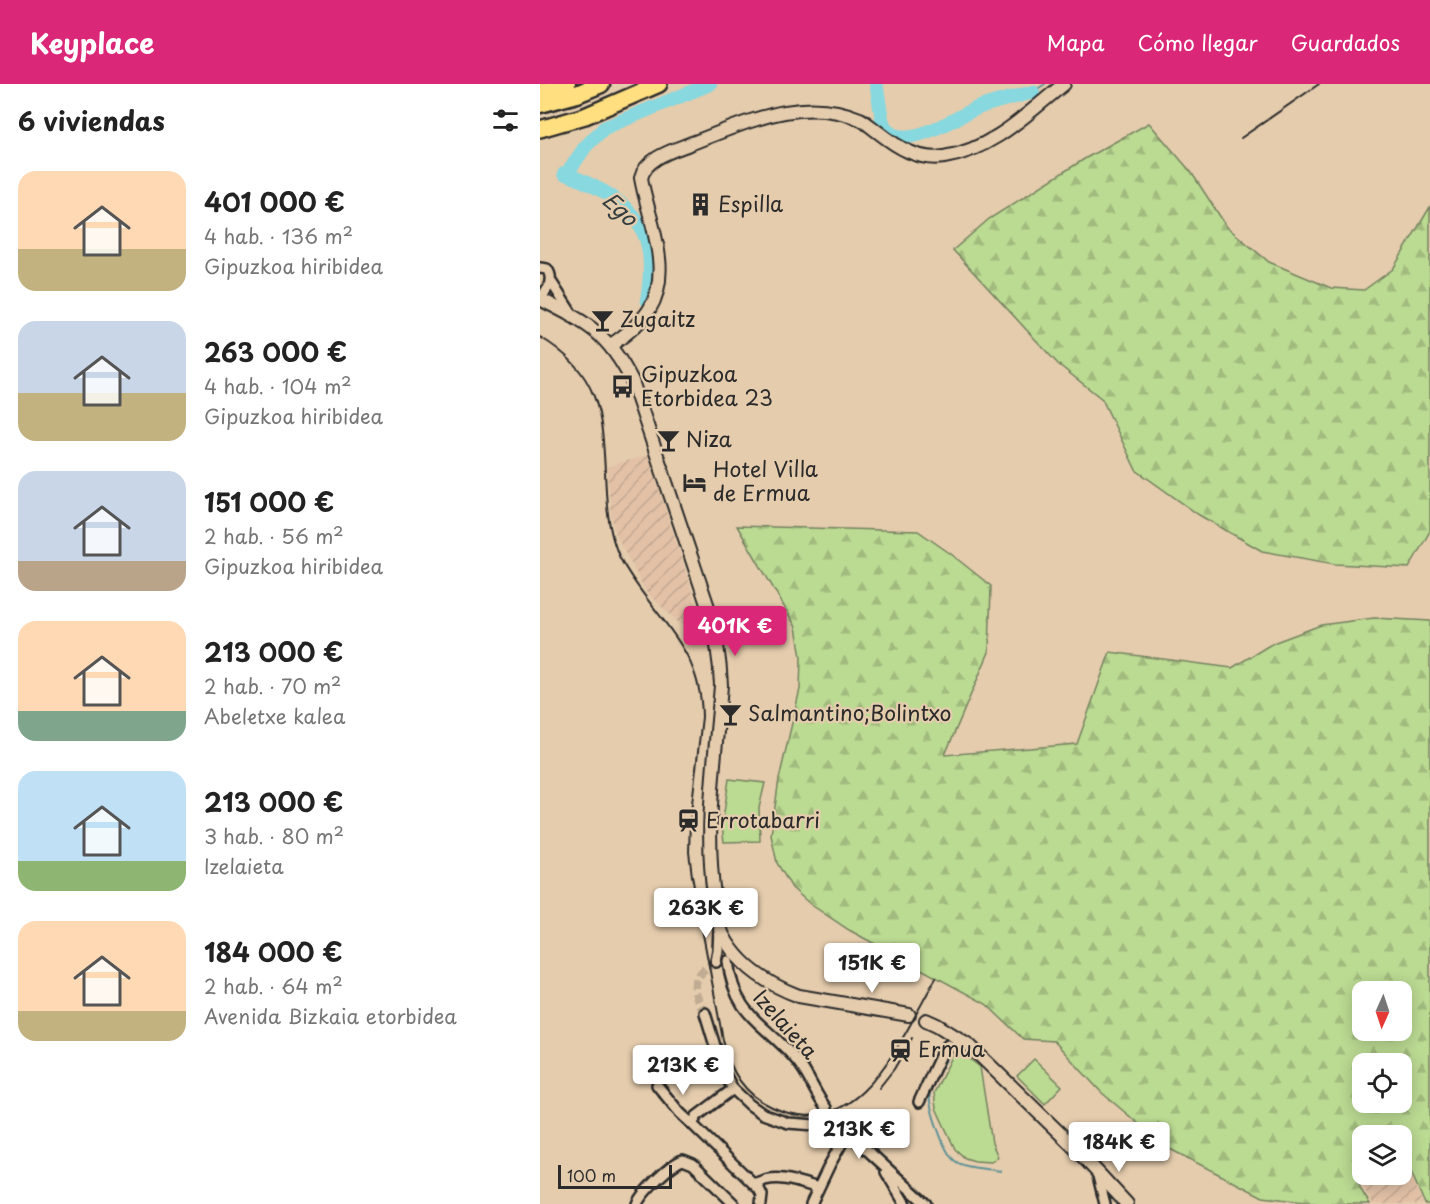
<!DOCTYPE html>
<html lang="es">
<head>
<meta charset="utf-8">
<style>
  body { margin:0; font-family:"Playpen Sans",sans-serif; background:#f6f6f6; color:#222; height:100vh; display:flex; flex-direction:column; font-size:22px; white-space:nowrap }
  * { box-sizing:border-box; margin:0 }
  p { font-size:20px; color:#767676 }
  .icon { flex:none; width:33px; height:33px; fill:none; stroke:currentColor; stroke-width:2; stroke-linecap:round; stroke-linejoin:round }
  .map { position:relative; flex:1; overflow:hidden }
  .drawer { display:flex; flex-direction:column; background:#fff; width:540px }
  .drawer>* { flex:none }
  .needle { width:39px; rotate:183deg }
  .controls { position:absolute; left:812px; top:897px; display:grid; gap:12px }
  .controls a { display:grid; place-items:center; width:60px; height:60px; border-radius:12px; background:#fff; box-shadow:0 3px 15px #0003; font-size:30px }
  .scale { position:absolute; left:18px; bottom:15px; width:114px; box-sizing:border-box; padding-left:6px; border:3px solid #2b2b2b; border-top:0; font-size:16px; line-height:21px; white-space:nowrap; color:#2b2b2b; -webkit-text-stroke:4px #e5ccad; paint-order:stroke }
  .price { position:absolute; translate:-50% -51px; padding:0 14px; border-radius:6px; background:#fff; color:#222; font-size:20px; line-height:39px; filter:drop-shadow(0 2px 3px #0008) }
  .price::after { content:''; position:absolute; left:50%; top:36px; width:18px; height:14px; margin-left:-9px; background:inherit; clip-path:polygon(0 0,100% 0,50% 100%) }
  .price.on { background:#db2777; color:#fff }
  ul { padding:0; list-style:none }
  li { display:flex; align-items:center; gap:18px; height:150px; padding:0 18px }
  li span { display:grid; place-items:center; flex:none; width:168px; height:120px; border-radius:18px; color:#555 }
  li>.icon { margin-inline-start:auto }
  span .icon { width:72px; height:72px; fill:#fffc; stroke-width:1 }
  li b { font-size:26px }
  h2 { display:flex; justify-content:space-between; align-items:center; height:72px; padding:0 18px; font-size:26px }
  header { display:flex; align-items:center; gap:36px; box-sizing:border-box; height:84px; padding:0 30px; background:#db2777; color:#fff }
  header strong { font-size:28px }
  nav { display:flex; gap:33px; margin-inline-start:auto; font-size:21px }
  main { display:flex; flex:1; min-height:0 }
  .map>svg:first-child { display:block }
  .industrial { fill:url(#industrial-furrows) }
  .forest { fill:url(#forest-firs); stroke:#73825e; stroke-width:1.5; fill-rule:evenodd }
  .park { fill:#bbda92; stroke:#73825e; stroke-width:1.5 }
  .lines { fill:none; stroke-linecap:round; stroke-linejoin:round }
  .stream { stroke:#629397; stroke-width:2 }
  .river { stroke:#87d8df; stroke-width:14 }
  .minor-tunnel { stroke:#c0ac93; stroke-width:9; stroke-dasharray:9 4.5; stroke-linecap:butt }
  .minor-casing { stroke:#2b2b2b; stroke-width:14 }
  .tertiary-casing { stroke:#2b2b2b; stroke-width:16 }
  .trunk-casing { stroke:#2b2b2b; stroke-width:20 }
  .motorway-casing { stroke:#2b2b2b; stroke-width:21 }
  .minor { stroke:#e5ccad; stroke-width:9 }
  .tertiary { stroke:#e5ccad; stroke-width:12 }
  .trunk { stroke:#ffdf80; stroke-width:15 }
  .motorway { stroke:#ffdf80; stroke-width:16 }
  .rail { stroke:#2b2b2b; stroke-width:2 }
  .labels { text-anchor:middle; stroke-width:4.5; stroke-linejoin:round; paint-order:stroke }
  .poi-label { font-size:21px; fill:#2b2b2b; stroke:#e5ccad; text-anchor:start }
  .street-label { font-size:21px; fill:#2b2b2b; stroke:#e5ccad }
  .water-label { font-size:22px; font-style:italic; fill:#343c3d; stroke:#e5ccad }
</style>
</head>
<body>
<header>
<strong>Keyplace</strong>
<nav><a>Mapa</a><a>Cómo llegar</a><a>Guardados</a></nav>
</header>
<main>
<section class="drawer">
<h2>6 viviendas<svg class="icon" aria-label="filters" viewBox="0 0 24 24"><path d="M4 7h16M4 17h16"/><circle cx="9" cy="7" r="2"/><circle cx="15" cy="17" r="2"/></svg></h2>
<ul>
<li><span style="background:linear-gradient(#ffd9b3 65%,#c2b280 0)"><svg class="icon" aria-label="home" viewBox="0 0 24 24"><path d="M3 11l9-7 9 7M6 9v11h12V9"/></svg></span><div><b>401 000 €</b><p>4 hab. · 136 m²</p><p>Gipuzkoa hiribidea</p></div></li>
<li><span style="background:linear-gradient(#c9d6e8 60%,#c2b280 0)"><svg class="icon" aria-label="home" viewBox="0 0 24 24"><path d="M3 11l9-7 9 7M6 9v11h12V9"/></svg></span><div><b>263 000 €</b><p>4 hab. · 104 m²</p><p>Gipuzkoa hiribidea</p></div></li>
<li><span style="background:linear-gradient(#c9d6e8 75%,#b9a48a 0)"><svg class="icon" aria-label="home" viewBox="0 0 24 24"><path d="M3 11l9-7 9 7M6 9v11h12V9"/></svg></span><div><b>151 000 €</b><p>2 hab. · 56 m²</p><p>Gipuzkoa hiribidea</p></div></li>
<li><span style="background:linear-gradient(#ffd9b3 75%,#7fa58c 0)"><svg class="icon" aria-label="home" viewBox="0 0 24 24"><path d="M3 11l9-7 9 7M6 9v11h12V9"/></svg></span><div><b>213 000 €</b><p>2 hab. · 70 m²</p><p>Abeletxe kalea</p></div></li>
<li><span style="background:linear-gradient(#bfe0f5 75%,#8fb573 0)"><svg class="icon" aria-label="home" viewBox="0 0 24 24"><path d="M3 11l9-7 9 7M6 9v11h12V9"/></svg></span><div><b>213 000 €</b><p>3 hab. · 80 m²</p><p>Izelaieta</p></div></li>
<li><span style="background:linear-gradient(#ffd9b3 75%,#c2b280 0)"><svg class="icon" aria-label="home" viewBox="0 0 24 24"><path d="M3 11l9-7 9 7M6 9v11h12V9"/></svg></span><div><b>184 000 €</b><p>2 hab. · 64 m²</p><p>Avenida Bizkaia etorbidea</p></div></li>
</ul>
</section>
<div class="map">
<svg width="890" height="1120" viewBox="0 0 890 1120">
  <defs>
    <pattern id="industrial-furrows" width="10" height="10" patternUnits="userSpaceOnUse" patternTransform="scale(1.5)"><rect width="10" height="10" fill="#e2c1a7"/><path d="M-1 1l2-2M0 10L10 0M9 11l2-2" fill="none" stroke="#c2a690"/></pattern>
    <pattern id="forest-firs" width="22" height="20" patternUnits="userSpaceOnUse" patternTransform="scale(1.5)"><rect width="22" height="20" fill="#bbda92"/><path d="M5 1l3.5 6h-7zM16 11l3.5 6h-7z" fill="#a1bb7e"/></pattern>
  </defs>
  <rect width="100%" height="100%" fill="#e5ccad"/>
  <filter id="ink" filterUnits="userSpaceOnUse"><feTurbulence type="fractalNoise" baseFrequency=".0167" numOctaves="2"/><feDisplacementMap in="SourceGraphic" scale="12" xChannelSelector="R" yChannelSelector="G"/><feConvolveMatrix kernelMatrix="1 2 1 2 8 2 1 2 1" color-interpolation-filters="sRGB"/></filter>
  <g filter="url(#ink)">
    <path class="industrial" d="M 108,371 L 153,510 L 160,537 L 141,541 L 106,508 L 76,451 L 71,431 L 67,383 Z
      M 861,1068 L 883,1120 L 833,1120 L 823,1102 L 820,1089 L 822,1078 L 822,1090 L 861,1090 Z"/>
    <path class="forest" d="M 609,39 L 651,88 L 687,143 L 729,178 L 791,204 L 824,206 L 853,185 L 890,123 L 890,447 L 869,484 L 795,480 L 722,467 L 659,431 L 596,386 L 562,315 L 518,280 L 413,166 L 449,135 L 546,74 Z
      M 197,442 L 378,447 L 411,470 L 451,502 L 449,568 L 405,671 L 537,660 L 570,568 L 692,584 L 733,559 L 781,541 L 834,534 L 890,537 L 890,1120 L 885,1120 L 861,1065 L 861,1052 L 822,1052 C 822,1068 814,1087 820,1103 C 822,1109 827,1115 830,1120 L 781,1120 L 723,1113 L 626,1063 L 561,1008 L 514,957 L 483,955 L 446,920 L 309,846 L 270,820 L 252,804 L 237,779 L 231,751 L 239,695 L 260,605 L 261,573 L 256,543 ZM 822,908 L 861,908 L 861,946 L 822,946 ZM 822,980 L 861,980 L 861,1018 L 822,1018 Z"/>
    <path class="park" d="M 189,695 L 225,699 L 219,724 L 220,757 L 184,758 L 182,742 Z
      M 414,969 L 427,973 L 440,983 L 452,1059 L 458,1073 L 451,1078 L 435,1077 L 425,1074 L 415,1065 L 396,1024 L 394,1009 Z
      M 494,975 L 522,1002 L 505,1020 L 477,992 Z"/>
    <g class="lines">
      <path class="stream" d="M 493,8 L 505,0
        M 412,966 C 404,979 395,993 390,1008 C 387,1019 404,1069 415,1077 C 426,1085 447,1084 460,1087"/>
      <path class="river" d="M 336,0 C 339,11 340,32 344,41 C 361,73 419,30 440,23 C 457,17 475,13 493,8
        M 24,90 C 38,93 53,102 66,109 C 110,137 115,168 107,216
        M 27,90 L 45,63 L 64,44 L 170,0"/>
      <path class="minor-tunnel" d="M 165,929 C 151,907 150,893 174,879"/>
      <defs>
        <path id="minor" d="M 0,184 L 7,185 C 15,196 7,206 0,215
          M 10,196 L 33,232
          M 188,877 C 195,935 225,938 257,977 C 269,991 275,1010 286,1024
          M 176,878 L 178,866 L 179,845
          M 165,929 L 182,985 L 193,1005 L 210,1021 L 223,1030 L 248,1039 L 302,1043 L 386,1120
          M 117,1001 L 140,1029 L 152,1040
          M 193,1005 L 157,1032 L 152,1040 L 219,1105 L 222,1111 L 221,1120
          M 379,1018 L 403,966 L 408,961 L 418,964 L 424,958
          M 346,1088 L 365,1120
          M 557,1088 L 565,1120
          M 214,1100 C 236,1089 256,1097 278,1104
          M 97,1120 C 102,1108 131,1080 143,1076 L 153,1080 L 194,1120
          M 271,1120 L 290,1080 L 308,1048"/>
        <path id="tertiary" d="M 0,215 C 47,239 67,248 92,297 L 169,526 C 176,551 180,575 181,601 C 176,671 164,741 174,811 C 176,824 177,839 183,851 C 199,882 227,900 259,912 L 369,931
          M 71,261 C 84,252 100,240 109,226 C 134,186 108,135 101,94 C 106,73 135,66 152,59 C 206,39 262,10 320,35 C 326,38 332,44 338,48 C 357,63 379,77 404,73 C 452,66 488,29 524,0
          M 386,936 L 397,941 L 429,961 L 535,1064 L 587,1120"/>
        <path id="trunk" d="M 0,45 L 45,32 L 119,0"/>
        <path id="motorway" d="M 0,8 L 27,0
          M 0,20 L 37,10 L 61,0"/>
      </defs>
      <use href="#minor" class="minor-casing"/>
      <use href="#tertiary" class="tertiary-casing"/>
      <use href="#trunk" class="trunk-casing"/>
      <use href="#motorway" class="motorway-casing"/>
      <use href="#minor" class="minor"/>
      <use href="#tertiary" class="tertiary"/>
      <use href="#trunk" class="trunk"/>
      <use href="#motorway" class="motorway"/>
      <path class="rail" d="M 701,54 L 779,0
        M 0,253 C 66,292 62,339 66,407 C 67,430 70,453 80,474 C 111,533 161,559 162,633 L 150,737 L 149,768 L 152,792 L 183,956 C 189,985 203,1010 232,1023 C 319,1064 362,952 396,894
        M 339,1004 L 354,985 L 372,954"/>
    </g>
  </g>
  <defs>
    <symbol id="building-bare" viewBox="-9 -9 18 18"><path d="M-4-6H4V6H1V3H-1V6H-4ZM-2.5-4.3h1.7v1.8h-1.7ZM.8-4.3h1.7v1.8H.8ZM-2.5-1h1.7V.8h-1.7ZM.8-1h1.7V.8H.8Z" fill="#2b2b2b" stroke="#e5ccad" stroke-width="2.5" paint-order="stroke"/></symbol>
    <symbol id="bar-bare" viewBox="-9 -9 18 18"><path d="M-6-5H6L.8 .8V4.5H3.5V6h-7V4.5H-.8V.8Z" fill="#2b2b2b" stroke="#e5ccad" stroke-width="2.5" paint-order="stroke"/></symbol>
    <symbol id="bus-bare" viewBox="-9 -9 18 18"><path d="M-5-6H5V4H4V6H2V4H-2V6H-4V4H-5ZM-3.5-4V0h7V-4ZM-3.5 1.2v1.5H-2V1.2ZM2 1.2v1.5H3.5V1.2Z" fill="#2b2b2b" stroke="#e5ccad" stroke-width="2.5" paint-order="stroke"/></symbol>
    <symbol id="hotel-bare" viewBox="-9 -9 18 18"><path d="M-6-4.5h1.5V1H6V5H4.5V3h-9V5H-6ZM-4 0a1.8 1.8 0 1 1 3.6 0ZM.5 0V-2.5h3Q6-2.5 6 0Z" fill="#2b2b2b" stroke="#e5ccad" stroke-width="2.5" paint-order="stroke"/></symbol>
    <symbol id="station-bare" viewBox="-9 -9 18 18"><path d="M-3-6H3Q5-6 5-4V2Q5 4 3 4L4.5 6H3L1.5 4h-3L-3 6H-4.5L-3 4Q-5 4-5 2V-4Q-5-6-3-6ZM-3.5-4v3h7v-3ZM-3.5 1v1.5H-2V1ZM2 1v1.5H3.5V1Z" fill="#2b2b2b" stroke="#e5ccad" stroke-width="2.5" paint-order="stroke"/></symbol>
  </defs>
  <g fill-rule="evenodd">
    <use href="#building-bare" x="144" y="104" width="33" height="33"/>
    <use href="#bar-bare" x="46" y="220" width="33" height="33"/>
    <use href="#bus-bare" x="66" y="286" width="33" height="33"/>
    <use href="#bar-bare" x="112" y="340" width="33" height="33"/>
    <use href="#hotel-bare" x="138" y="382" width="33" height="33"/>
    <use href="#bar-bare" x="174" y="614" width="33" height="33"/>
    <use href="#station-bare" x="132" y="720" width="33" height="33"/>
    <use href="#station-bare" x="344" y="950" width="33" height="33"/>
  </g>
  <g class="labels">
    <g class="poi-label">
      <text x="178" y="128">Espilla</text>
      <text x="80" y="243">Zugaitz</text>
      <text x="101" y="298">Gipuzkoa<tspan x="101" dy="24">Etorbidea 23</tspan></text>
      <text x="146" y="363">Niza</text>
      <text x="173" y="393">Hotel Villa<tspan x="173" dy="24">de Ermua</tspan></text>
      <text x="208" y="637">Salmantino;Bolintxo</text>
      <text x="166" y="744">Errotabarri</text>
      <text x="378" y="973">Ermua</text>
    </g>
    <g class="street-label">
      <text transform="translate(245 941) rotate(48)" y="7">Izelaieta</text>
    </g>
    <g class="water-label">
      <text transform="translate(80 125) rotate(43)" y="8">Ego</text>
    </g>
  </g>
</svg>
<div class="controls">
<a><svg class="needle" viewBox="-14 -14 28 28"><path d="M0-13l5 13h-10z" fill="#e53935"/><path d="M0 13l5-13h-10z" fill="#767676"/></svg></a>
<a><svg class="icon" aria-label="locate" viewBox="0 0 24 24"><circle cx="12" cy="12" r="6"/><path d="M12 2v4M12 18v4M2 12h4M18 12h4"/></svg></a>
<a><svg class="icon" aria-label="layers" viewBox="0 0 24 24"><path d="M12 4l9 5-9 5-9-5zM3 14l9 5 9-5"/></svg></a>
</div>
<div class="scale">100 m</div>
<b class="price on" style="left:195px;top:573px">401K €</b>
<b class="price" style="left:166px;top:855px">263K €</b>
<b class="price" style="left:332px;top:910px">151K €</b>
<b class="price" style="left:143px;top:1012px">213K €</b>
<b class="price" style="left:319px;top:1076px">213K €</b>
<b class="price" style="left:579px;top:1089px">184K €</b>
</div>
</main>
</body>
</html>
